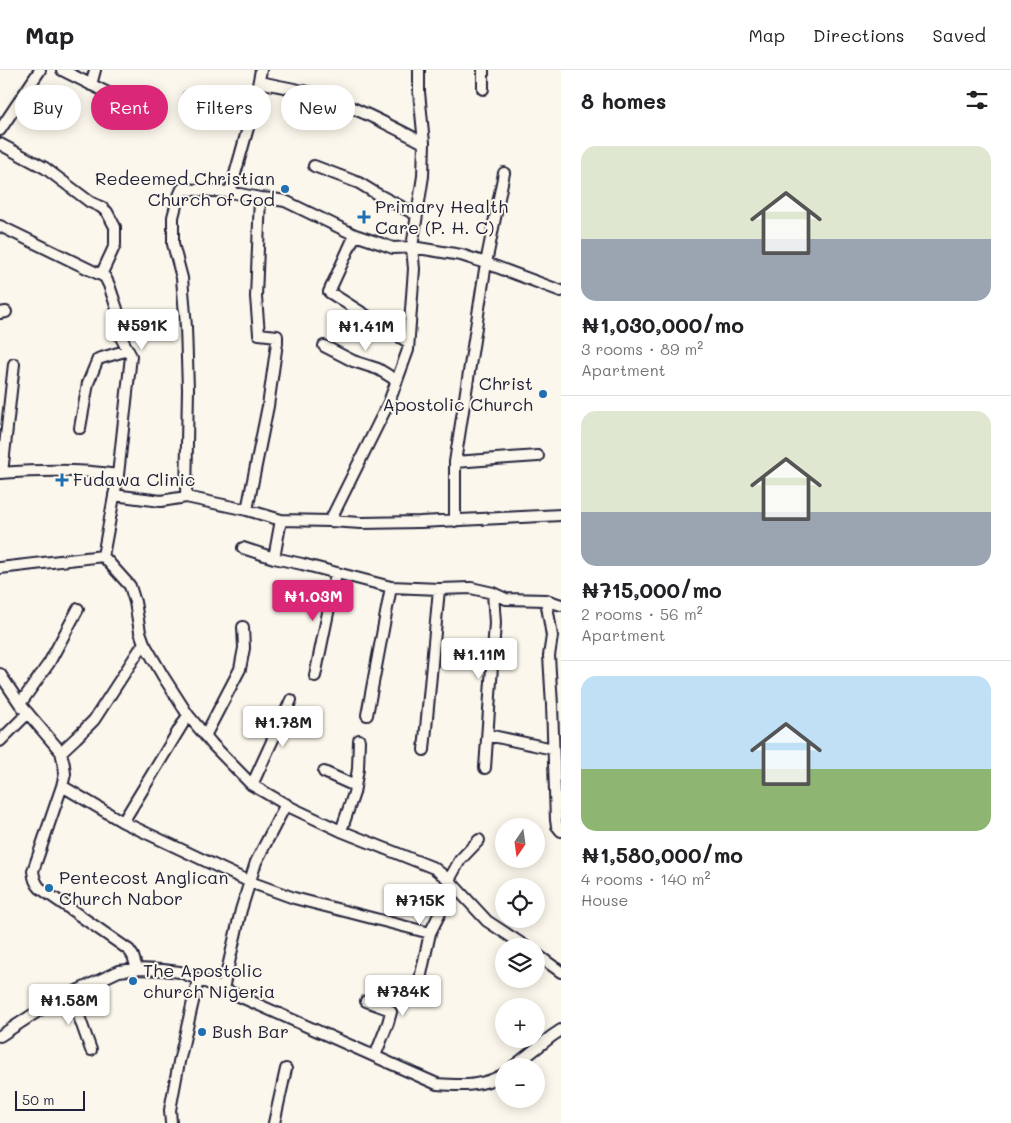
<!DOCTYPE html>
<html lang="en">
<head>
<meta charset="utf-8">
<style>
  body { margin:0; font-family:Mali,sans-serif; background:#f6f6f6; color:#202124; height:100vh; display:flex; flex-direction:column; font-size:19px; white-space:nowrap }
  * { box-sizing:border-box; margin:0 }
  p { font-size:16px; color:#757577 }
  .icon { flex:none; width:28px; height:28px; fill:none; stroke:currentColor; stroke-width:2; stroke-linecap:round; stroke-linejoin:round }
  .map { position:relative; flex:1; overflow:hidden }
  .drawer { display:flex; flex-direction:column; background:#fff; width:450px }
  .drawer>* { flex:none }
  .banner { position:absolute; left:15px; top:15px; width:470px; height:45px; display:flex; gap:10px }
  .needle { width:32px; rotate:193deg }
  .fabs { position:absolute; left:495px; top:748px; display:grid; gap:10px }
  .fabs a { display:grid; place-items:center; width:50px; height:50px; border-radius:50%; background:#fff; box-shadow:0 2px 12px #0003; font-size:25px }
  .scale { position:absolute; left:15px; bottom:12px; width:70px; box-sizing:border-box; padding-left:5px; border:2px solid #22223b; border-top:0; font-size:14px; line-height:18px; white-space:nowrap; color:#22223b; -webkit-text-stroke:4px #fbf7ec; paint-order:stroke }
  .price { position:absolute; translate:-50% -42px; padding:0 11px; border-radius:5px; background:#fff; color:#222; font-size:16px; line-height:32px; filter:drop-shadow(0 1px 2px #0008) }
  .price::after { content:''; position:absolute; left:50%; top:30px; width:15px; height:11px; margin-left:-8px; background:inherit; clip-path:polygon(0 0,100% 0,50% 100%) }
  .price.current { background:#db2777; color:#fff }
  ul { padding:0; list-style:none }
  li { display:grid; align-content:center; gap:10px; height:265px; padding:0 20px }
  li+li { border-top:1px solid #e0e0e0 }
  li span { display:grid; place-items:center; height:155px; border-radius:15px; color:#555 }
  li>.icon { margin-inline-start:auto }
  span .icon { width:90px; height:90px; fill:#fffc; stroke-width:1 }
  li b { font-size:21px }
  h2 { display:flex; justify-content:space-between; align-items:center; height:60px; padding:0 20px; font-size:21px }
  .tag { padding:0 18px; border-radius:22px; background:#fff; box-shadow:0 2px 12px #0003; font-size:18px; line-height:45px }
  .tag.current { background:#db2777; color:#fff }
  header { display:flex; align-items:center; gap:30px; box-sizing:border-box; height:70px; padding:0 25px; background:#fff; border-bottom:1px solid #e0e0e0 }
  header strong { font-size:24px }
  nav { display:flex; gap:28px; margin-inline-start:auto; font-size:18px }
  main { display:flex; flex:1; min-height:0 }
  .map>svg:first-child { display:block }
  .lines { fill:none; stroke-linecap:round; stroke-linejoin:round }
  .street-casing { stroke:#22223b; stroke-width:14 }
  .street { stroke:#fbf7ec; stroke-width:10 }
  .poi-dot { fill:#1f6fb2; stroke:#fbf7ec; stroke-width:2 }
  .labels { text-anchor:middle; stroke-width:4; stroke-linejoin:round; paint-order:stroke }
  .poi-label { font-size:18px; fill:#22223b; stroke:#fbf7ec; text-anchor:start }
</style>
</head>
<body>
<header>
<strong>Map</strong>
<nav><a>Map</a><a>Directions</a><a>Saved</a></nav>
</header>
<main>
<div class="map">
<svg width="561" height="1053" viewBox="0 0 561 1053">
  <rect width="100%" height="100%" fill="#fbf7ec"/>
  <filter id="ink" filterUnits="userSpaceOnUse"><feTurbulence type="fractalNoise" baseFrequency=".02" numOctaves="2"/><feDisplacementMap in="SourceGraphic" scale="10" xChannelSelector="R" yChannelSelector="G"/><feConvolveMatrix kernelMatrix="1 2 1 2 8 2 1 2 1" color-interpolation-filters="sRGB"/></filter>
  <g filter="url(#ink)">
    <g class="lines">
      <defs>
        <path id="street" d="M 62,0 L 116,27
          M 259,12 C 278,16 297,19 316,24 C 353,36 389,55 424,73
          M 91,15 L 95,0
          M 483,19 L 483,0
          M 188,27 L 257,21
          M 0,60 L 40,0
          M 0,74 L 45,98 L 90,132 L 101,137 L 107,142 L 115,157 L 115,175 L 101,205
          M 314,96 L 359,113 L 377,124 L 417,145
          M 230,122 L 253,40 L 261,0
          M 0,156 L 105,207 L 109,215 L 117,239 L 118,262 L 131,286 L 118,405 L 103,486
          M 355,165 L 329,222 L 408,272
          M 0,243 L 6,242
          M 324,276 L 353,291 L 378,299 L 396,310
          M 80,358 L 88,313 L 98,289 L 128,280
          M 455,392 L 538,386
          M 0,403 C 39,400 80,399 118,405
          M 2,403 L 14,294
          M 114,425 L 161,431 L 186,427 L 247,440 L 281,450 L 330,451 L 361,453 L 420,452 L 561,445
          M 186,427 L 188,319 L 186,257 L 182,208 L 173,174 L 173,147 L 178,128 L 182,119 L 230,122 L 260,128 L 273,129 L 285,131 L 355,165 L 382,174 L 393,178 L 412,177 L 461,185 L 486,193 L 561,221
          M 247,440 L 268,336 L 277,273 L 277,266 L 259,264 L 256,227 L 260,128
          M 281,450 L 274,488 L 302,494 L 391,517 L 439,519 L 471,518 L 493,523 L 506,529 L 546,530 L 561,535
          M 330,451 L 389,332 L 408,280 L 414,199 L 412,177 L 423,106 L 424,73 L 419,22 L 419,0
          M 455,451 L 455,392 L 486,193 L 504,103
          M 243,478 L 274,488
          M 103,486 L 130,516 L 135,532 L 140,562 L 144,573 L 163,606 L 188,645 L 213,675 L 252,715 L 292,738 L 341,761 L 434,798 L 449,810 L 487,851 L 525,876
          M 0,498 L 103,486
          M 546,530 L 552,566 L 549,586 L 552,635 L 556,750 L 557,756 L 561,761
          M 0,604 L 20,634 L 61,682 L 64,695 L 65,704 L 62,716 L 33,801 C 34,808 35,813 40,818 L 129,880 L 133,886 L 137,899
          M 315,606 L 336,504
          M 20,634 L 49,593 L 78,539
          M 367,645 L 391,517
          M 488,665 L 553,679
          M 205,666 L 240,599 L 244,578 L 243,557
          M 0,671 L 28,643
          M 424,680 L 439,519
          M 61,682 L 76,668 L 94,650 L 144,573
          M 485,698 L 495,553 L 493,523
          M 324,702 L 355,716
          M 252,715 L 291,630
          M 62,716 L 123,752 L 250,812 L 294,828 L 430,863
          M 123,752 L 188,645
          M 341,761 L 354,723 L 358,699 L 359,670
          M 449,810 L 460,790 L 479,770
          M 536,884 L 561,902
          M 420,909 L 430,863 L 454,815
          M 223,919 L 241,840 L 256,792 L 286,734
          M 71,924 L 91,980
          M 366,931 L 388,939 L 391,942 L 388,953 L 375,986
          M 0,966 L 49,934 L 119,901 L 137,899 L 163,900 L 180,902 L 223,919 L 437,1014 C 461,1016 482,1017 504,1004
          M 514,996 L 552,966 L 561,960
          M 171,1053 L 170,1040 L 179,992 L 198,910
          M 274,1053 L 286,999"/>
      </defs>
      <use href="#street" class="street-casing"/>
      <use href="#street" class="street"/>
    </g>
  </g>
  <g class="poi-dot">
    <circle cx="285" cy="119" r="5"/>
    <path d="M361.5 139.5h5v5h5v5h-5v5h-5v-5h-5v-5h5z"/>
    <circle cx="543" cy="324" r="5"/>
    <path d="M59.5 402.5h5v5h5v5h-5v5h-5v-5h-5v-5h5z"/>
    <circle cx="49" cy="818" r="5"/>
    <circle cx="133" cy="911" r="5"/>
    <circle cx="202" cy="962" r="5"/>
  </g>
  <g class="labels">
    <g class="poi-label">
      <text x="275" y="115" text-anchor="end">Redeemed Christian<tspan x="275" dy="21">Church of God</tspan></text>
      <text x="375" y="143">Primary Health<tspan x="375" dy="21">Care (P. H. C)</tspan></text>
      <text x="533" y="320" text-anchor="end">Christ<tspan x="533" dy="21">Apostolic Church</tspan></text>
      <text x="73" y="416">Fudawa Clinic</text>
      <text x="59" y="814">Pentecost Anglican<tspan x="59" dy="21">Church Nabor</tspan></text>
      <text x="143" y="907">The Apostolic<tspan x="143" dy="21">church Nigeria</tspan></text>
      <text x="212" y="968">Bush Bar</text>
    </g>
  </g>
</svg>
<div class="fabs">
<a><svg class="needle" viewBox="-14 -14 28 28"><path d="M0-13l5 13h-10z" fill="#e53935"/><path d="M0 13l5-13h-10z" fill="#757577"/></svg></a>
<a><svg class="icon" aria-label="locate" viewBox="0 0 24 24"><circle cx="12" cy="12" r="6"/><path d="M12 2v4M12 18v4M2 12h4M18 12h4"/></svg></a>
<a><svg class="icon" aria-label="layers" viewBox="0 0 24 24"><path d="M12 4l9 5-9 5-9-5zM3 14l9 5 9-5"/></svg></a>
<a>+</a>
<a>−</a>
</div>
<div class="scale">50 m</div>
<b class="price" style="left:142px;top:281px">₦591K</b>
<b class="price" style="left:366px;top:282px">₦1.41M</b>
<b class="price current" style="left:313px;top:552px">₦1.03M</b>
<b class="price" style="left:479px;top:610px">₦1.11M</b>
<b class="price" style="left:283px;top:678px">₦1.78M</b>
<b class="price" style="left:420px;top:856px">₦715K</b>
<b class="price" style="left:403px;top:947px">₦784K</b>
<b class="price" style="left:69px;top:956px">₦1.58M</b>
<div class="banner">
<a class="tag">Buy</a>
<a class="tag current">Rent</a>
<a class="tag">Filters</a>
<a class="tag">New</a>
</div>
</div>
<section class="drawer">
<h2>8 homes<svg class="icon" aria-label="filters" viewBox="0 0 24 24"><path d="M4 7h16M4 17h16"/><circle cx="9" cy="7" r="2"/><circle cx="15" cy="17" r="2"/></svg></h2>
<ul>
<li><span style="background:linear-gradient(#dfe7d0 60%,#9aa5b1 0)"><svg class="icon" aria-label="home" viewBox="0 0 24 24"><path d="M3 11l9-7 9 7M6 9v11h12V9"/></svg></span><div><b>₦1,030,000/mo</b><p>3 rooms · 89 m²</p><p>Apartment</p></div></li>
<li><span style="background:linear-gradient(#dfe7d0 65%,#9aa5b1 0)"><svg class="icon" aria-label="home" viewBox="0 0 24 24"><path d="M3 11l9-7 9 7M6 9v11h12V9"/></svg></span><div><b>₦715,000/mo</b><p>2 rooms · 56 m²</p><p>Apartment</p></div></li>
<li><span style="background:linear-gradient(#bfe0f5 60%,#8fb573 0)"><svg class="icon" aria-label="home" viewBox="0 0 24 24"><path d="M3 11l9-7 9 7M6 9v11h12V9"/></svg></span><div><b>₦1,580,000/mo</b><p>4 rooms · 140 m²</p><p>House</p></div></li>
</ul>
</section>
</main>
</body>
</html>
